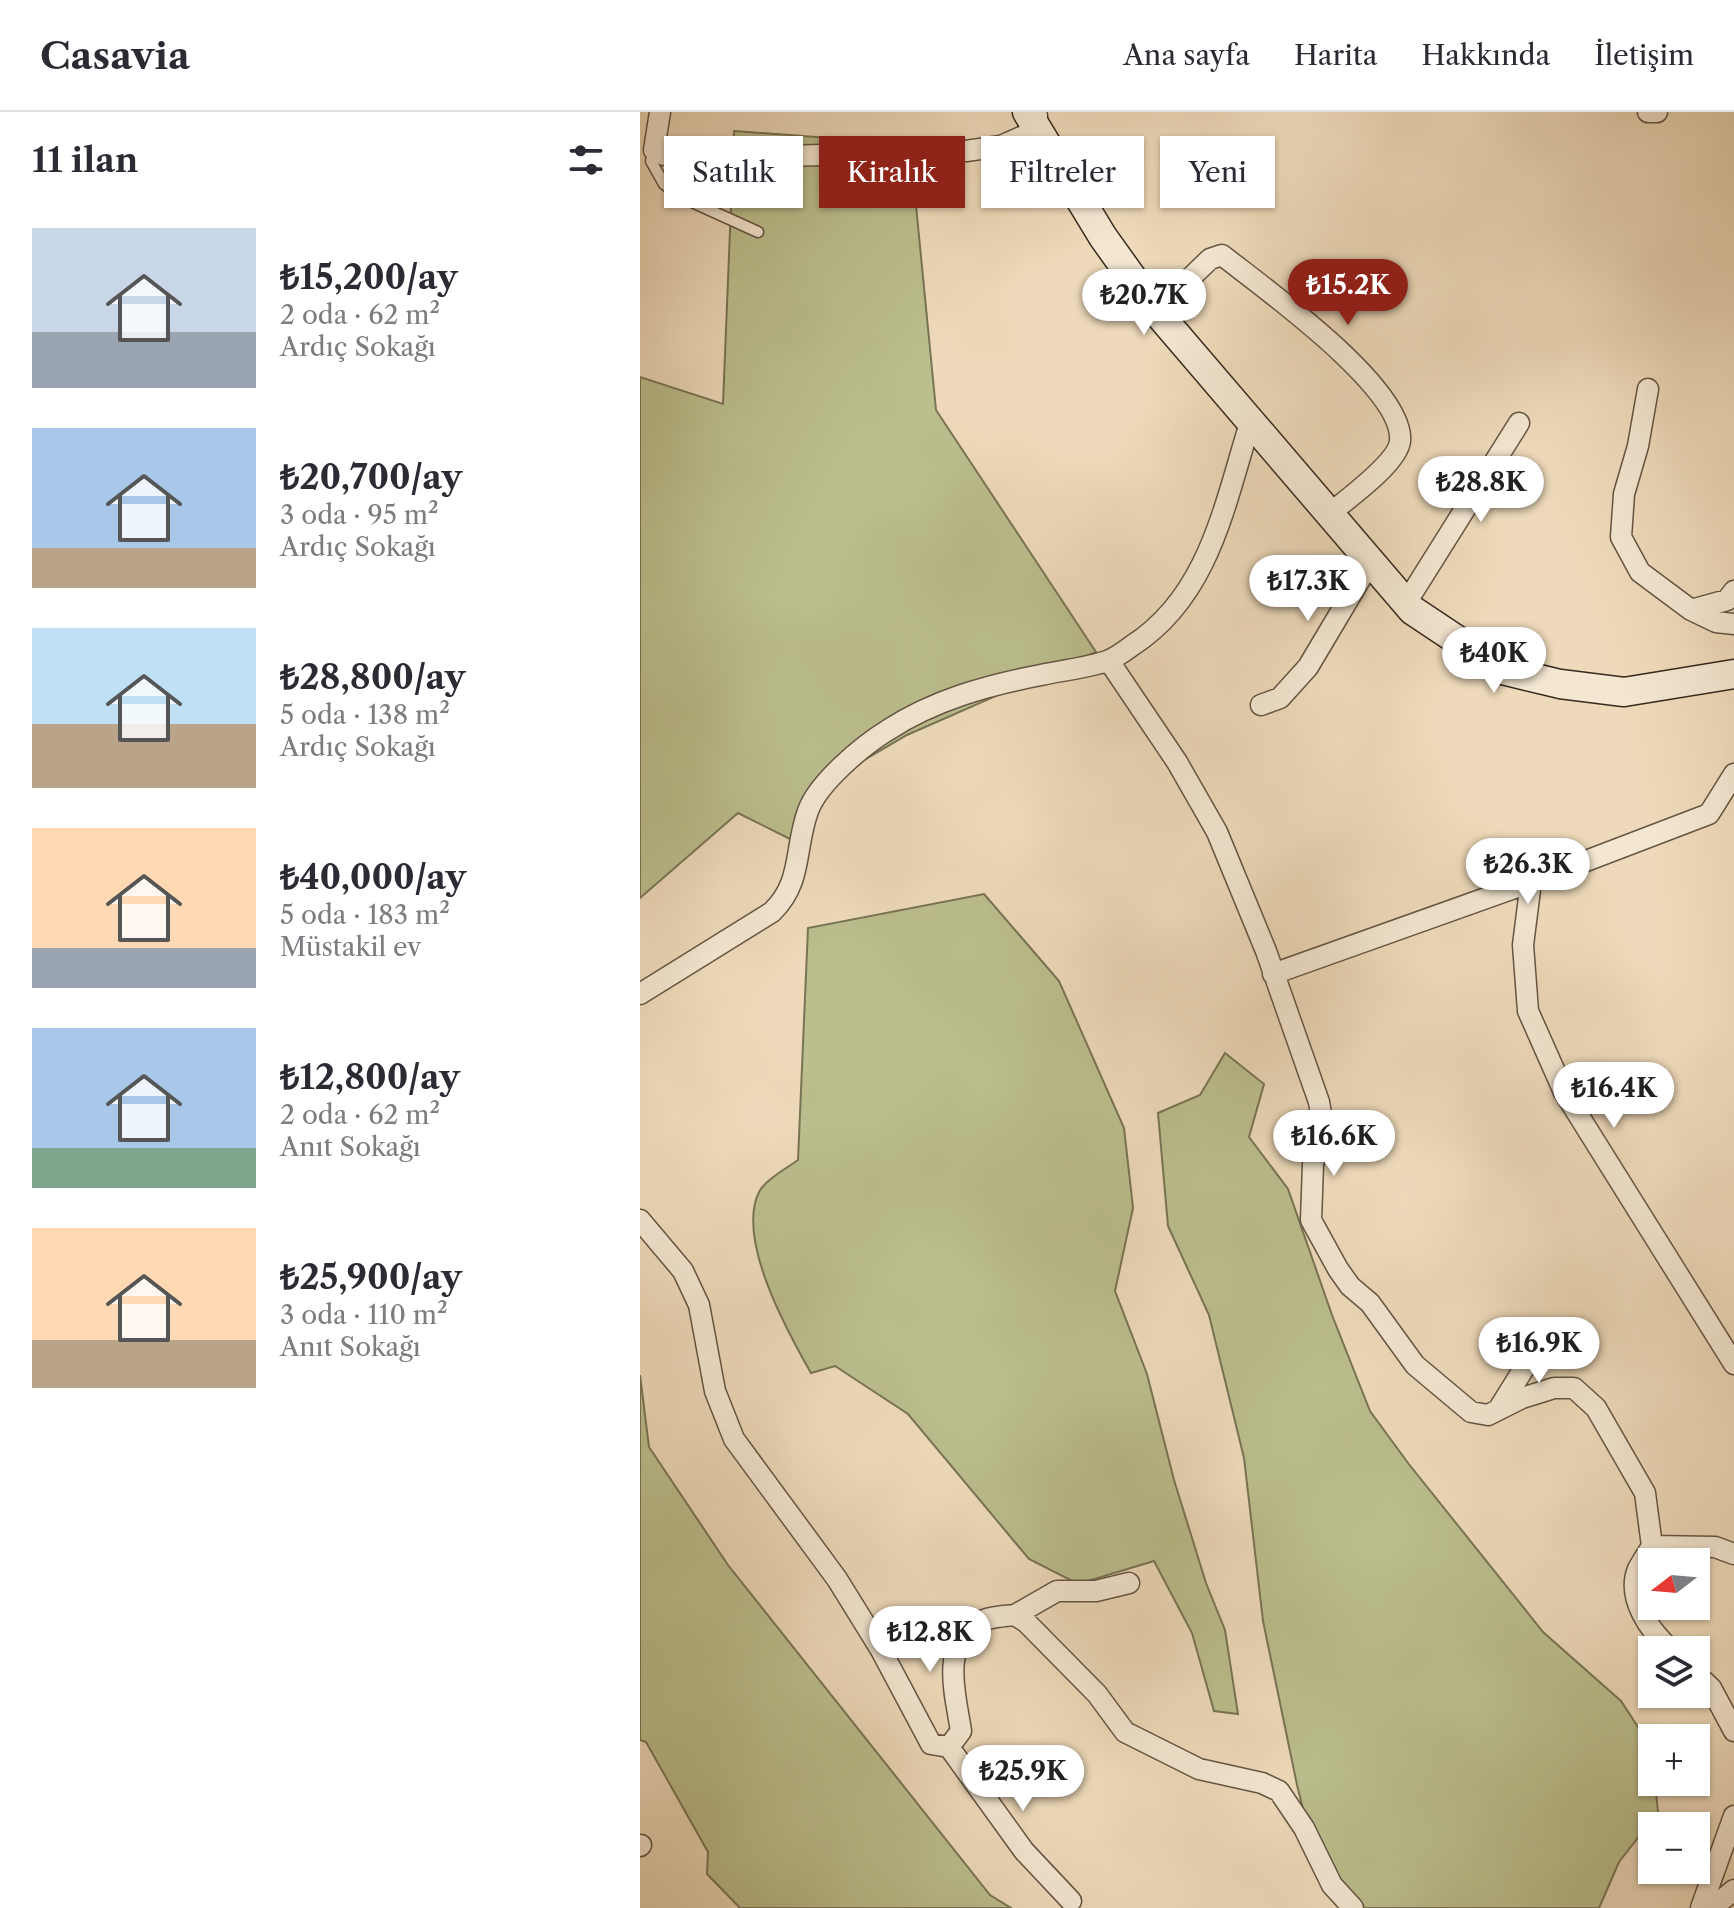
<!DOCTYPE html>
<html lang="tr">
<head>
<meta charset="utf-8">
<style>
  body { margin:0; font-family:"Libre Caslon Text",serif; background:#f7f7f7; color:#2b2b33; height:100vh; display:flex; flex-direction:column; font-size:30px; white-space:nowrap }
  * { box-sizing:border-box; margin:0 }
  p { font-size:26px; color:#7c7c81 }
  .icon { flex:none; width:44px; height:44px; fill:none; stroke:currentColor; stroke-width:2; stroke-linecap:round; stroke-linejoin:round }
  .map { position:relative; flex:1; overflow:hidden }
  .side { display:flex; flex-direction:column; background:#fff; width:640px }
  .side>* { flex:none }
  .top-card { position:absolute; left:24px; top:24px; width:760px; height:72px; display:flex; gap:16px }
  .needle { width:52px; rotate:254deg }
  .buttons { position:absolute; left:998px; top:1436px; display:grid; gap:16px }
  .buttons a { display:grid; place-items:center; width:72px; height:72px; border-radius:0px; background:#fff; box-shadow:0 2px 6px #0004; font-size:40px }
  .price { position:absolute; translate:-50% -68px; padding:0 18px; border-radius:28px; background:#fff; color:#222; font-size:26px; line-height:52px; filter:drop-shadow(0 2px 4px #0008) }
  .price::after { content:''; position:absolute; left:50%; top:48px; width:24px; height:18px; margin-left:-12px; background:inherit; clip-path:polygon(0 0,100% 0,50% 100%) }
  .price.active { background:#8f2418; color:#fff }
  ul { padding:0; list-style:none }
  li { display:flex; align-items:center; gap:24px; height:200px; padding:0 32px }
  li span { display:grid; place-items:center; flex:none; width:224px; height:160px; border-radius:0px; color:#555 }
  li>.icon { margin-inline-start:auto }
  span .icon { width:96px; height:96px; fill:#fffc; stroke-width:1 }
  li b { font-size:34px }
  h2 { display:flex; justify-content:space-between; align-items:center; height:96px; padding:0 32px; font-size:34px }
  .chip { padding:0 28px; border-radius:0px; background:#fff; box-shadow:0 2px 6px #0004; font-size:28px; line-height:72px }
  .chip.active { background:#8f2418; color:#fff }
  header { display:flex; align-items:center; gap:48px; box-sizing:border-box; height:112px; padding:0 40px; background:#fff; border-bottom:2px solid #e1e1e2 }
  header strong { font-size:38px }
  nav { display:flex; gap:44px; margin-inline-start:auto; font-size:28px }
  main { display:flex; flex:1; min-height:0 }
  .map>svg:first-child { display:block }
  .green { fill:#bbbe8d; stroke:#787455; stroke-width:2 }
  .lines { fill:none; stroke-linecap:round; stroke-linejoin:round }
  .lane-casing { stroke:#645544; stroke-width:13 }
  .street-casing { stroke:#645544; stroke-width:23 }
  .secondary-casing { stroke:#36291d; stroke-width:31 }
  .lane { stroke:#f4e7d2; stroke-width:10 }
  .street { stroke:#f4e7d2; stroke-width:20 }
  .secondary { stroke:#f4e7d2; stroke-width:28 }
</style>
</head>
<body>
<header>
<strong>Casavia</strong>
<nav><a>Ana sayfa</a><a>Harita</a><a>Hakkında</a><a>İletişim</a></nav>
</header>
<main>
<section class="side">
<h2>11 ilan<svg class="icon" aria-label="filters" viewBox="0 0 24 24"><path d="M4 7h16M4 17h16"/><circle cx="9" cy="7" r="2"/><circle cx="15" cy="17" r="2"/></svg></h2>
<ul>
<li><span style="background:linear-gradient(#c9d6e8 65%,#9aa5b1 0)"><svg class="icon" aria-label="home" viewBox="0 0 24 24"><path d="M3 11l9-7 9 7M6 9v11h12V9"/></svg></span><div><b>₺15,200/ay</b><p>2 oda · 62 m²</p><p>Ardıç Sokağı</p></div></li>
<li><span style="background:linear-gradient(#a9c7e8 75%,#b9a48a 0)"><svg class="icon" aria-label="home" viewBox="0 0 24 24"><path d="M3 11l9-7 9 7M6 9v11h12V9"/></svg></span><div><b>₺20,700/ay</b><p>3 oda · 95 m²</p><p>Ardıç Sokağı</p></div></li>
<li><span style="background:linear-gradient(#bfe0f5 60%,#b9a48a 0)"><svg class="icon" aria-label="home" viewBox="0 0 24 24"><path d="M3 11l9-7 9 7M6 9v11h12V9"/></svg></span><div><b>₺28,800/ay</b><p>5 oda · 138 m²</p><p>Ardıç Sokağı</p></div></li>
<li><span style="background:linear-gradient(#ffd9b3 75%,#9aa5b1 0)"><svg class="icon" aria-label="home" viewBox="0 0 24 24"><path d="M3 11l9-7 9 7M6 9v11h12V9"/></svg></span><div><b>₺40,000/ay</b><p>5 oda · 183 m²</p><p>Müstakil ev</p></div></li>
<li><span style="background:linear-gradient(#a9c7e8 75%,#7fa58c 0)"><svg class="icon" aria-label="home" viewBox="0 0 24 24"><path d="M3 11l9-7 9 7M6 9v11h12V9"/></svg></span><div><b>₺12,800/ay</b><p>2 oda · 62 m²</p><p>Anıt Sokağı</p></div></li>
<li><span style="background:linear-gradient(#ffd9b3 70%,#b9a48a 0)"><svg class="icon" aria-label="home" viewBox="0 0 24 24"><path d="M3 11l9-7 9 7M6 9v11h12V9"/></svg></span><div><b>₺25,900/ay</b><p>3 oda · 110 m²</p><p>Anıt Sokağı</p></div></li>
</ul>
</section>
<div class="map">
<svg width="1094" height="1796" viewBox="0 0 1094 1796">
  <rect width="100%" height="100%" fill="#eedaba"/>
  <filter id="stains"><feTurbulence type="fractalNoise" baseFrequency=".0025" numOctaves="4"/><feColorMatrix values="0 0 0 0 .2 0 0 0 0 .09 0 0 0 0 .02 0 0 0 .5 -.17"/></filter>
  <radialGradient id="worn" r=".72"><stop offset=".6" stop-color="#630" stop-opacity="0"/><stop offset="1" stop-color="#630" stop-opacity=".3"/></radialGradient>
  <path class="green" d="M 94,19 L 270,32 L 296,298 L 456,540 L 267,623 L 178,675 L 156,730 L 98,701 L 0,786 L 0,265 L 83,292 Z
    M 344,782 L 419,869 L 484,1016 L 493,1096 L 475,1179 L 507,1262 L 534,1368 L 566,1471 L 585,1518 L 598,1602 L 574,1599 L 552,1521 L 514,1449 L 438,1472 L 389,1447 L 268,1302 L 195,1254 L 171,1261 C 147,1219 96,1127 119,1080 C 125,1068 147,1056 158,1048 L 168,816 Z
    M 585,941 L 624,972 L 609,1025 L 648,1077 L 692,1203 L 730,1299 L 768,1351 L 903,1520 L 981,1589 L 1011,1635 L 1012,1670 L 1015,1670 L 1018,1700 L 979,1750 L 959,1796 L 706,1796 L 677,1753 L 657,1673 L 623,1509 L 604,1346 L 569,1203 L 528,1114 L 518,1001 L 560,983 Z
    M 0,1263 L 9,1335 L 88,1453 L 350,1783 L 371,1796 L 100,1796 L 67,1762 L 68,1740 L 6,1630 L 0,1628 Z"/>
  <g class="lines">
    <defs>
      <path id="lane" d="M 14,38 L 11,49 L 24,72 L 41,85 L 118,120"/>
      <path id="street" d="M 20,0 L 14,38 L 24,43 L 146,44 L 326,39 L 361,34 L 397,18 L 397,4
        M 1008,0 L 1017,0
        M 516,199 L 570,147 L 582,143 C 621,174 765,276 760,329 C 758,351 706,388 689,402
        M 1008,277 L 998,334 L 984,382 L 981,425 L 1000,460 L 1051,498 L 1076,510 L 1094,512
        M 766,491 L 879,311
        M 1051,498 L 1087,488 L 1094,479
        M 469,549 L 537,650 L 577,720 L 626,839 L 679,990 L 683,1014 L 673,1052 L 671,1108 L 698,1157 L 710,1174 L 730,1191 L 775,1253 L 831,1300 L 848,1303 L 882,1286 L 914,1276 L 934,1276 L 956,1296 L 1005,1381 L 1012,1434
        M 621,593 L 640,586 L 668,555 L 731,449
        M 891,770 L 883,833 L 888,899 L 924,980 L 1094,1252
        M 633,862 L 891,770 L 1069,702 L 1094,662
        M 0,882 L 132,800 C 163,770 154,737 168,699 C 178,671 222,634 248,618 C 294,588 348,573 401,563 C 423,558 447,556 467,549 C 476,546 485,539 493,533 C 570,483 585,390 611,308
        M 0,1108 L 43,1159 L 59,1193 L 75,1279 L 94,1327 L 197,1467 L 241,1538 L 291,1632 L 309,1635 L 321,1619 C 316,1585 300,1534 337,1511 C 347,1505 363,1504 375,1503 L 386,1510 L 457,1582 L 485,1620 L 559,1657 L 622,1671 L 639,1679 L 664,1716 L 692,1773 L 713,1796
        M 858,1298 L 903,1226
        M 375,1503 L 417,1479 L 456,1479 L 489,1471
        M 1031,1538 C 1010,1519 986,1486 998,1457 C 1002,1449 1008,1441 1012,1434 L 1075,1435 L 1094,1442
        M 1056,1562 L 1071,1576 L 1094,1619
        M 309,1635 L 384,1739 L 431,1789
        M 0,1734 L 1,1733
        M 1061,1796 L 1094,1704
        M 1072,1796 L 1094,1778"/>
      <path id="secondary" d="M 387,0 L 463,125 L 516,199 L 772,498 L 862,558 L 920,572 L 984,580 L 1094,562"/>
    </defs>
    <use href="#lane" class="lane-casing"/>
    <use href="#street" class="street-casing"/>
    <use href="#secondary" class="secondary-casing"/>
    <use href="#lane" class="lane"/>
    <use href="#street" class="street"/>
    <use href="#secondary" class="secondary"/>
  </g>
  <rect width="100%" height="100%" filter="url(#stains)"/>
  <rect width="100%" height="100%" fill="url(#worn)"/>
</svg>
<div class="buttons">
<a><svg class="needle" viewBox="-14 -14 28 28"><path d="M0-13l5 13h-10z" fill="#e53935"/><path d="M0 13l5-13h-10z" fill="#7c7c81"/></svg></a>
<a><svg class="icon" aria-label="layers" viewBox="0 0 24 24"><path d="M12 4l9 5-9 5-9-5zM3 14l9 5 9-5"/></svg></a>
<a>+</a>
<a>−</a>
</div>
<b class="price active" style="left:708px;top:215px">₺15.2K</b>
<b class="price" style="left:504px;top:225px">₺20.7K</b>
<b class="price" style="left:841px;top:412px">₺28.8K</b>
<b class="price" style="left:668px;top:511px">₺17.3K</b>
<b class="price" style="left:854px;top:583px">₺40K</b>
<b class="price" style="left:888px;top:794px">₺26.3K</b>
<b class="price" style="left:974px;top:1018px">₺16.4K</b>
<b class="price" style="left:694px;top:1066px">₺16.6K</b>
<b class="price" style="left:899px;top:1273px">₺16.9K</b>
<b class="price" style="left:290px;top:1562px">₺12.8K</b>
<b class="price" style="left:383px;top:1701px">₺25.9K</b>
<div class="top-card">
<a class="chip">Satılık</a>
<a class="chip active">Kiralık</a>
<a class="chip">Filtreler</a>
<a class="chip">Yeni</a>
</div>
</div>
</main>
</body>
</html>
